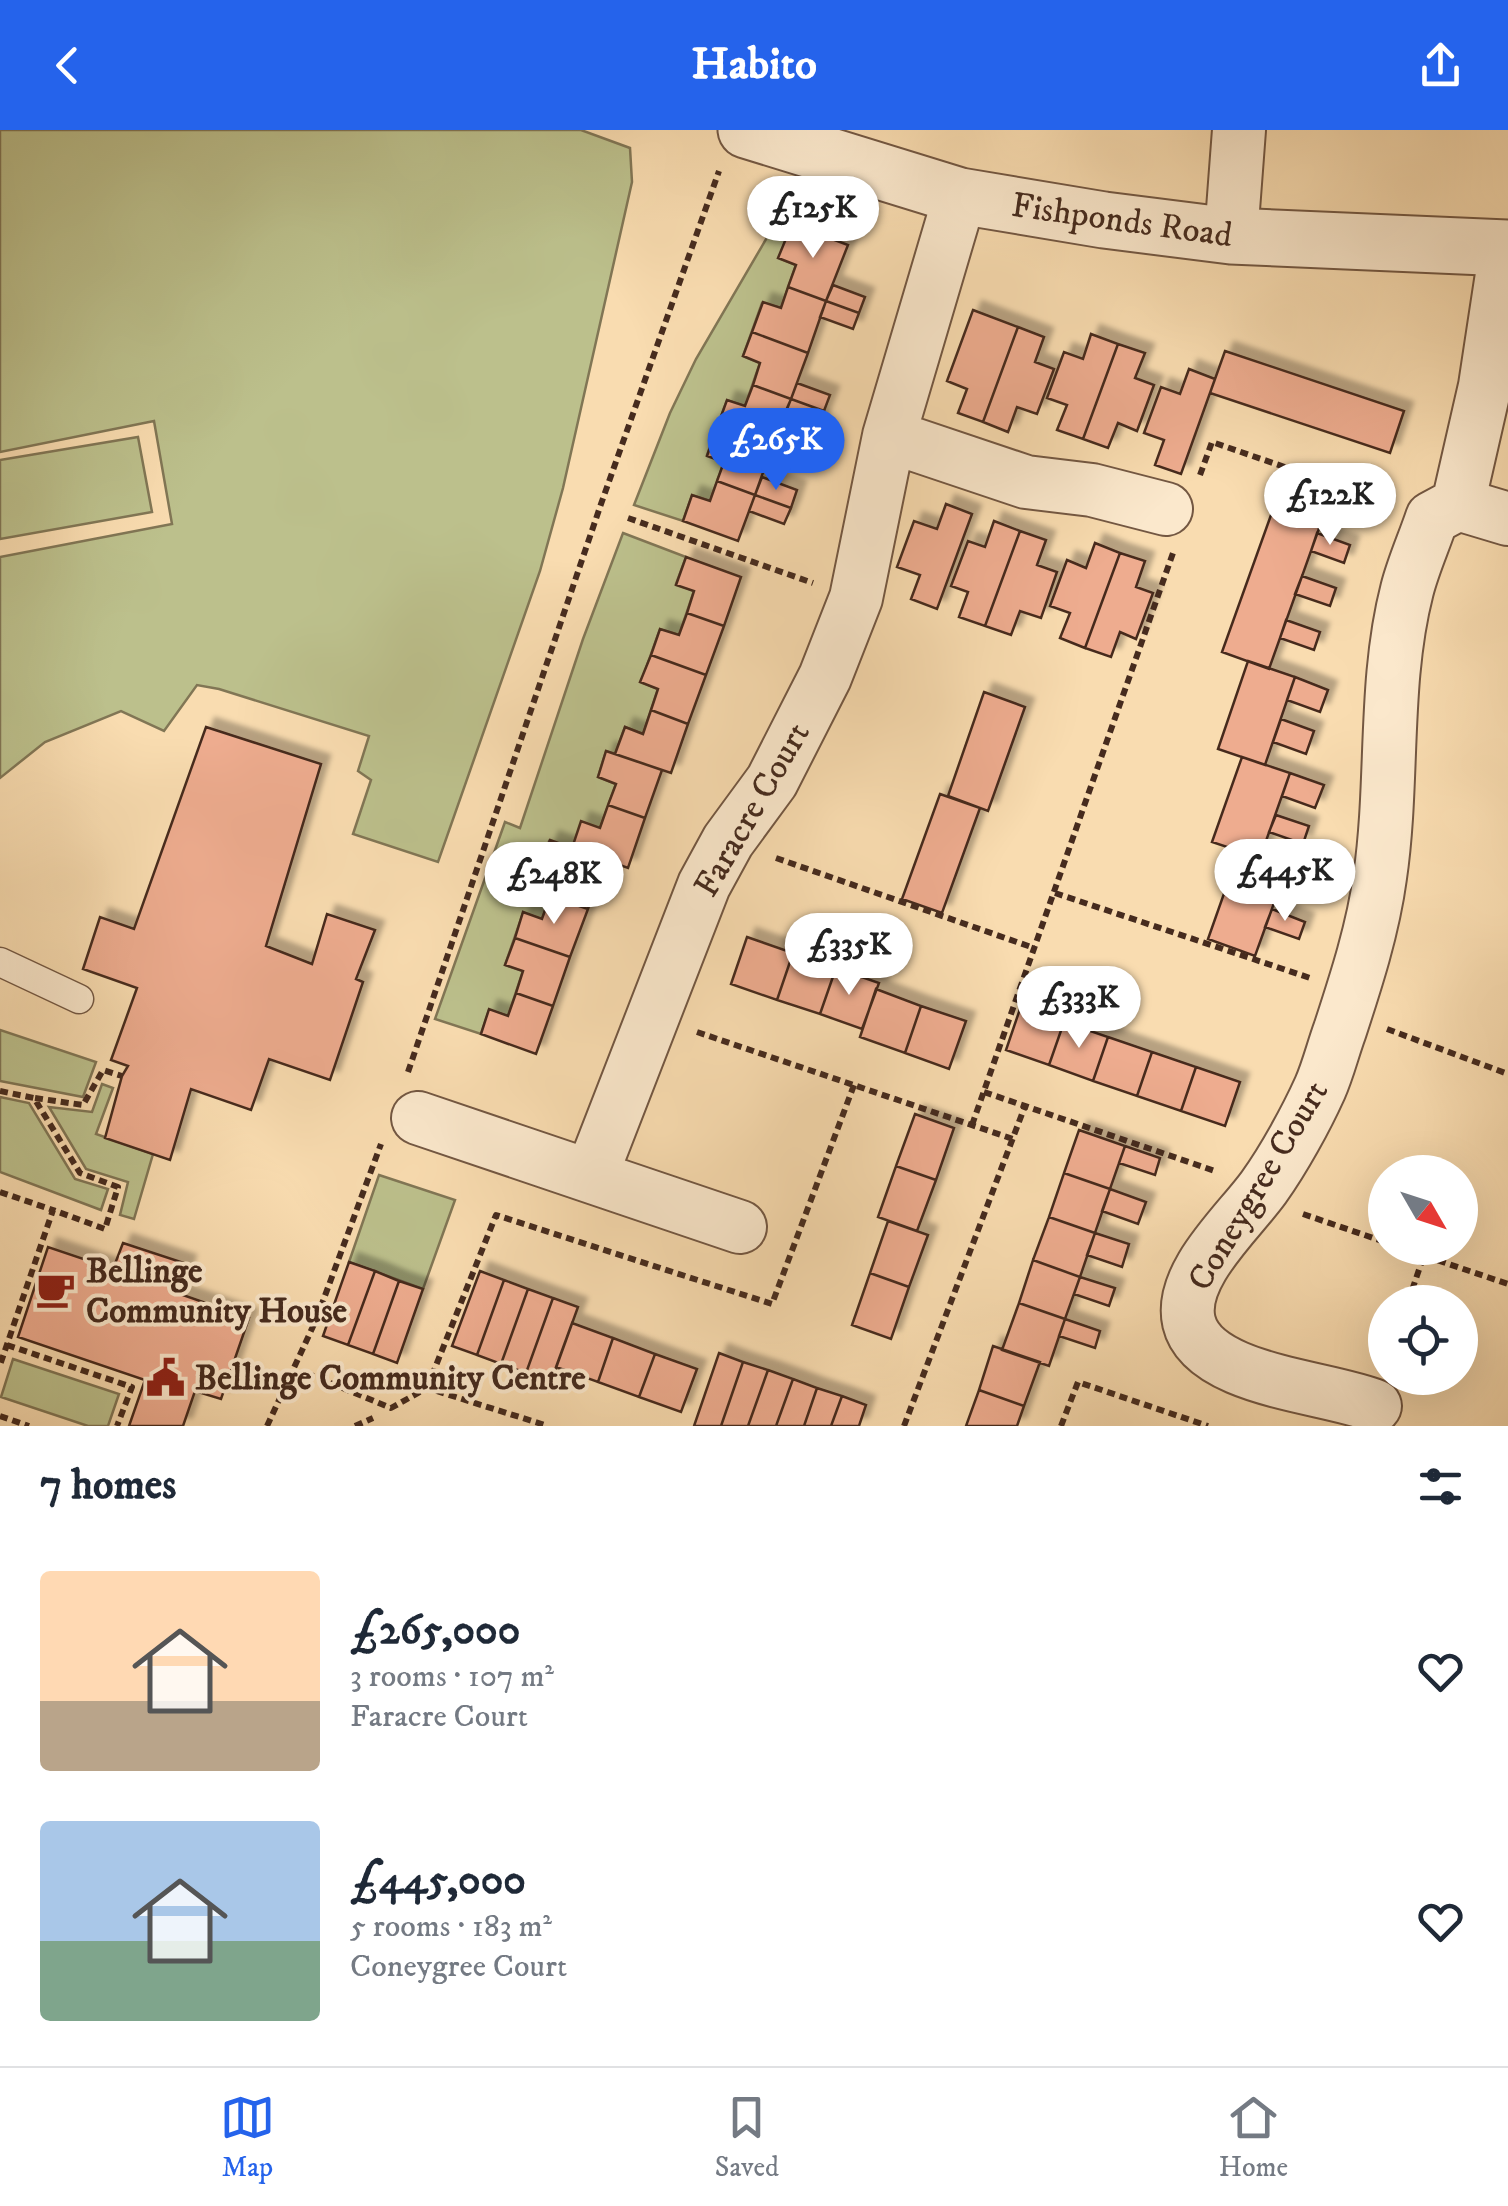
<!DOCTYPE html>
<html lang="en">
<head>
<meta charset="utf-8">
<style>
  body { margin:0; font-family:"IM FELL DW Pica",serif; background:#f2f2f3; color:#1f2937; height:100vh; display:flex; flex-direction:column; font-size:38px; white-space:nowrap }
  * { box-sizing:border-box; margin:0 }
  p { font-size:32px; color:#747a83 }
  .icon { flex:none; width:55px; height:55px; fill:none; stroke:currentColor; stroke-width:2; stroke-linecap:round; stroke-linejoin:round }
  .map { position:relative; height:1296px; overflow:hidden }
  .details { display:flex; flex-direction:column; background:#fff; flex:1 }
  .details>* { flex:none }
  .needle { width:65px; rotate:129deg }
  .buttons { position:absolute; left:1368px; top:1025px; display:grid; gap:20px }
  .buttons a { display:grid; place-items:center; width:110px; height:110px; border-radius:50%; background:#fff; box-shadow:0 10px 40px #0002; font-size:50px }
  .price { position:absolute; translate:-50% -85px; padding:0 22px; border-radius:35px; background:#fff; color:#222; font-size:32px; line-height:65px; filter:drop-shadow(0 2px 5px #0008) }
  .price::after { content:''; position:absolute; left:50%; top:60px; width:30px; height:22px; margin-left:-15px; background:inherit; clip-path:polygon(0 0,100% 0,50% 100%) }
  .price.active { background:#2563eb; color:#fff }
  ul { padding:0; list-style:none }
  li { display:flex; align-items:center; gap:30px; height:250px; padding:0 40px }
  li span { display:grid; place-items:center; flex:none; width:280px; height:200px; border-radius:10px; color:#555 }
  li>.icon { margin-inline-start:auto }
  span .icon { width:120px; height:120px; fill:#fffc; stroke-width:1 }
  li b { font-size:42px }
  h2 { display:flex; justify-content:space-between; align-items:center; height:120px; padding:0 40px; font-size:42px }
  header { display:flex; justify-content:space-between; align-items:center; height:130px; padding:0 40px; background:#2563eb; color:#fff; font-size:45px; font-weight:800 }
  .menu { display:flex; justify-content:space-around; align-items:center; height:140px; border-top:2px solid #e0e1e3; background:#fff; font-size:28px; color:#747a83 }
  .menu a { display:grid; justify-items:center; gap:5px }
  .menu .active { color:#2563eb }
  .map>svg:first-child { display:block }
  .green { fill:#bcc08c; stroke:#817655; stroke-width:2.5 }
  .building { fill:#eeac8f; stroke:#462b1e; stroke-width:2.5; filter:url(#shadow) }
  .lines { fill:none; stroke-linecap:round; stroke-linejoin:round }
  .service-casing { stroke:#735742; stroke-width:31 }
  .minor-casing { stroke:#735742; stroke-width:56 }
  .tertiary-casing { stroke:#735742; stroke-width:59 }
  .path { stroke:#462b1e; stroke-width:6; stroke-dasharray:8 5; stroke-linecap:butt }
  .service { stroke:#fbe8cc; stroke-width:28 }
  .minor { stroke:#fbe8cc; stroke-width:52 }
  .tertiary { stroke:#fbe8cc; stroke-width:55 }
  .labels { text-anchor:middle; stroke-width:8; stroke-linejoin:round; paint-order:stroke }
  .street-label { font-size:35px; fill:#462b1e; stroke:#fbe8cc }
  .poi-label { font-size:35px; font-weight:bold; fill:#462b1e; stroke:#fbe8cc; text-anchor:start }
</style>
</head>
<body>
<header><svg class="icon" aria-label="back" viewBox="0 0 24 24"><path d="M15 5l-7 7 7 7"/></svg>Habito<svg class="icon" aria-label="share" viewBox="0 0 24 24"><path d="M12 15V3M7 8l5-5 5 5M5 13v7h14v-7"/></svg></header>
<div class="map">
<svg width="1508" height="1296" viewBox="0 0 1508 1296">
  <defs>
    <filter id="shadow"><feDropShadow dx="9" dy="-9" stdDeviation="2.5" flood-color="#0004"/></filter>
  </defs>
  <rect width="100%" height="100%" fill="#f9dcb0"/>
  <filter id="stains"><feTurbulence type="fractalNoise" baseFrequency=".002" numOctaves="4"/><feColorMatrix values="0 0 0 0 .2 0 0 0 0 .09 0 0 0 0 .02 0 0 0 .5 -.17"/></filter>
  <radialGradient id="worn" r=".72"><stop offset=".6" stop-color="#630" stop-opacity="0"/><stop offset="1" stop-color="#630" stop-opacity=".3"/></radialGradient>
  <path class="green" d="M 0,0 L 581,0 L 630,18 L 632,52 L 563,358 L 540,441 L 438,732 L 353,704 L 371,650 L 358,641 L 369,606 L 219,559 L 197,555 L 164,601 L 121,581 L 45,612 L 0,648 L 0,427 L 172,394 L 154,291 L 0,322 Z
    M 779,87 L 792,94 L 779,128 L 796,135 L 781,178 L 762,173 L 743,226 L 760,233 L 745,276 L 727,270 L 707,325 L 724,332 L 710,371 L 692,365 L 683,391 L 634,375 L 670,283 L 696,229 Z
    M 138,307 L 152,382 L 0,409 L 0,330 Z
    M 623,403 L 686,427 L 676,454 L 694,461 L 679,505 L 660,499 L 641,552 L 658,559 L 643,604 L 625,597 L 615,624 L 606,621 L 598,647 L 616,654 L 600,698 L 572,718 L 549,711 L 540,738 L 558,744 L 542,789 L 523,783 L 505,835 L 523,841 L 508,886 L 489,880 L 481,904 L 435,889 L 505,692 L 520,698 L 583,509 Z
    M 0,900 L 96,932 L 83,967 L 0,951 Z
    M 102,954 L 113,958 L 96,1004 L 153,1024 L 134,1089 L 120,1085 L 128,1052 L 86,1039 L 49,977 L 92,982 Z
    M 0,967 L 29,973 L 75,1049 L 108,1059 L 101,1080 L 0,1042 Z
    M 379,1045 L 455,1070 L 423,1159 L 349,1132 Z
    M 13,1229 L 119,1264 L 108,1296 L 88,1296 L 1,1267 Z"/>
  <path class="building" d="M 792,94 L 848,115 L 826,171 L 788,157 L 796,135 L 778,128 Z
    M 833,155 L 865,167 L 859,183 L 826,171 Z
    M 788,157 L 826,171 L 808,223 L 752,202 L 763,172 L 781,178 Z
    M 826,171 L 859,183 L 853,199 L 820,187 Z
    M 973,180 L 1018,197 L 983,292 L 958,283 L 967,259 L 947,251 Z
    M 1018,197 L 1044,207 L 1035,232 L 1054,239 L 1037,284 L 1017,277 L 1008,302 L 983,292 Z
    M 752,202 L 808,223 L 791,269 L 753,255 L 760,233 L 743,226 Z
    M 1091,204 L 1118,214 L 1083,309 L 1057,300 L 1067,275 L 1047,268 L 1064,222 L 1083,229 Z
    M 1118,214 L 1145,223 L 1135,248 L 1154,255 L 1137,301 L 1118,293 L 1108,318 L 1083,309 Z
    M 1225,221 L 1404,281 L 1390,323 L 1210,263 Z
    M 1189,239 L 1215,249 L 1181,344 L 1155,335 L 1164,310 L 1144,303 L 1161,257 L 1180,264 Z
    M 797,253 L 830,265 L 824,281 L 791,269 Z
    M 753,255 L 791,269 L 771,320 L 716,300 L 727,270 L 745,276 Z
    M 791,269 L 824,281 L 817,297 L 784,285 Z
    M 716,300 L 771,320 L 755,365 L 717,351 L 724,332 L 707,326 Z
    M 1285,346 L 1332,362 L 1269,539 L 1222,522 Z
    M 762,347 L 797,360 L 791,378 L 755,365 Z
    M 717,351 L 755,365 L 738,411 L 683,391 L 692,365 L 710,371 Z
    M 1332,362 L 1365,374 L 1359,391 L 1325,379 Z
    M 755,365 L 791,378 L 784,394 L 749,381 Z
    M 946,374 L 972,384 L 937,479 L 911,469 L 920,445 L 897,437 L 914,391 L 937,399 Z
    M 994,391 L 1020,401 L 985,496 L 959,487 L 968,462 L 951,456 L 968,411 L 985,417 Z
    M 1020,401 L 1046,410 L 1037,435 L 1057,442 L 1041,488 L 1020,481 L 1011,505 L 985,496 Z
    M 1317,403 L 1350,415 L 1344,433 L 1311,421 Z
    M 1095,413 L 1120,423 L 1085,518 L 1060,508 L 1070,483 L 1050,476 L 1067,430 L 1086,438 Z
    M 1120,423 L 1145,431 L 1136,457 L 1153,463 L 1136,509 L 1120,502 L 1111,527 L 1085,518 Z
    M 686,427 L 741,447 L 724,496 L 687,483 L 694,461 L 676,455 Z
    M 1302,446 L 1336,458 L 1330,476 L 1295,464 Z
    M 687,483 L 724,496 L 706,545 L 651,525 L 660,499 L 679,505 Z
    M 1286,490 L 1320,502 L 1314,520 L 1280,508 Z
    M 651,525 L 706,545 L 688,594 L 651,580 L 658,559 L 640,552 Z
    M 1248,531 L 1295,547 L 1265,635 L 1218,619 Z
    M 1295,547 L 1328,560 L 1320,582 L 1287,570 Z
    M 984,562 L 1025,577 L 988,681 L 948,666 Z
    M 651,580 L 688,594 L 671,643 L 615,624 L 625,597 L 643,604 Z
    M 1281,589 L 1314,601 L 1306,624 L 1273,612 Z
    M 206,597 L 321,634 L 266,816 L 312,834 L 327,784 L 375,800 L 356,849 L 363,852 L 330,950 L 269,929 L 251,980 L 191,959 L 170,1030 L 105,1008 L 122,946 L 128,936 L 111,930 L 137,858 L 83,839 L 100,787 L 134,799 Z
    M 606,621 L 662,640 L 645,688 L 608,675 L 616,654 L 598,647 Z
    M 1242,627 L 1290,643 L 1260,728 L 1212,712 Z
    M 1290,643 L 1324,655 L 1315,678 L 1282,666 Z
    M 940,664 L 980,678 L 942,783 L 902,769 Z
    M 608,675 L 645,688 L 628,738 L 572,718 L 581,691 L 600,698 Z
    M 1276,685 L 1309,696 L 1303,714 L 1269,702 Z
    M 550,710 L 605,730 L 588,779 L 550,766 L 558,744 L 540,738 Z
    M 1239,721 L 1287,737 L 1255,826 L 1208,809 Z
    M 550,766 L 588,779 L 570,827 L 515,808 L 523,782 L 542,789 Z
    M 1272,779 L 1305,792 L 1299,809 L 1265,797 Z
    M 747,807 L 793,823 L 777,870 L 731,854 Z
    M 515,808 L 570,827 L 553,876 L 516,863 L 523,841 L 505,835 Z
    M 793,823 L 836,838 L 820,884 L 777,870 Z
    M 836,838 L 879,853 L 862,899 L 820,884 Z
    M 876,859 L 921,876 L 905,923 L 860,907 Z
    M 516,863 L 553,876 L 536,924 L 481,904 L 489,879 L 508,886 Z
    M 921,876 L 966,891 L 949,939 L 905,923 Z
    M 1021,876 L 1064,892 L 1049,935 L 1006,920 Z
    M 1064,892 L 1108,907 L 1093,951 L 1049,935 Z
    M 1108,907 L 1152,922 L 1137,966 L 1093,951 Z
    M 1152,922 L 1196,937 L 1181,981 L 1137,966 Z
    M 1196,937 L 1240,952 L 1225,996 L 1181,981 Z
    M 915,984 L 954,998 L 936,1050 L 896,1036 Z
    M 1079,1000 L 1125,1016 L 1110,1059 L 1064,1043 Z
    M 1125,1016 L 1160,1028 L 1155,1045 L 1119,1033 Z
    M 896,1036 L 936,1050 L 917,1101 L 878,1087 Z
    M 1064,1043 L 1110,1059 L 1095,1103 L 1049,1087 Z
    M 1110,1059 L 1146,1072 L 1138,1094 L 1102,1081 Z
    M 1049,1087 L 1095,1103 L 1080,1147 L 1033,1130 Z
    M 888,1091 L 928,1105 L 909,1157 L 870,1143 Z
    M 1095,1103 L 1129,1114 L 1122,1137 L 1087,1125 Z
    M 123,1113 L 187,1134 L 177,1163 L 249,1188 L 221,1269 L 195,1261 L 183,1296 L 129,1296 L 145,1250 L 18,1207 L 48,1117 L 113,1139 Z
    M 1033,1130 L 1080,1147 L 1065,1189 L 1019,1173 Z
    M 349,1132 L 375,1141 L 348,1215 L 323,1206 Z
    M 375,1141 L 399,1151 L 373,1224 L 348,1215 Z
    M 480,1141 L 504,1150 L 477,1225 L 452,1216 Z
    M 870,1143 L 909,1157 L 891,1209 L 852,1195 Z
    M 1080,1147 L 1115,1158 L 1109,1176 L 1074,1164 Z
    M 504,1150 L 528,1159 L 501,1234 L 477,1225 Z
    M 399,1151 L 423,1159 L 397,1233 L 373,1224 Z
    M 528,1159 L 553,1168 L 526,1243 L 501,1234 Z
    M 553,1168 L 578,1177 L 551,1252 L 526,1243 Z
    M 1019,1173 L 1065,1189 L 1049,1236 L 1002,1220 Z
    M 1065,1189 L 1100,1201 L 1095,1218 L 1059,1206 Z
    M 572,1193 L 613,1208 L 598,1252 L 556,1237 Z
    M 613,1208 L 655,1224 L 639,1267 L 598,1252 Z
    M 993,1216 L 1040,1232 L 1024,1276 L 979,1260 Z
    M 719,1223 L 743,1232 L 721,1296 L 694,1296 Z
    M 655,1224 L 697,1239 L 681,1282 L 639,1267 Z
    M 743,1232 L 768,1240 L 748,1296 L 721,1296 Z
    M 768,1240 L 793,1249 L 776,1296 L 748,1296 Z
    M 793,1249 L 817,1258 L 804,1296 L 776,1296 Z
    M 817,1258 L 842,1266 L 831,1296 L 804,1296 Z
    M 979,1260 L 1024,1276 L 1017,1296 L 966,1296 Z
    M 842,1266 L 866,1275 L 859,1296 L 831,1296 Z"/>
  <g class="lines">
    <defs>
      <path id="service" d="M 0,832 L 79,869"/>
      <path id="minor" d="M 1231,106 L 1239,0
        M 889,306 L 1026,352 L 1092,360 L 1166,379
        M 1458,374 L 1508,389
        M 418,988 L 740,1097
        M 591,1046 L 704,755 L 728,711 L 772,651 L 825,547 L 856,468 L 889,306 L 960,66
        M 1375,1276 C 1326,1256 1203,1251 1189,1192 C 1178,1145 1239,1092 1264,1057 C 1284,1029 1306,989 1320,958 C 1328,940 1333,919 1340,900 C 1356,851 1373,799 1380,747 C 1394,652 1383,553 1407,460 C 1413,436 1424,412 1432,388 L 1458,374 L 1485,256 L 1506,118"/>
      <path id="tertiary" d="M 746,0 L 960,66 L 1104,90 L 1231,106 L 1508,118"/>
    </defs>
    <use href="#service" class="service-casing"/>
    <use href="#minor" class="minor-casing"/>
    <use href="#tertiary" class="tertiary-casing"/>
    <path class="path" d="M 1200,345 L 1212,312 L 1389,373
      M 628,388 L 813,453
      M 776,728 L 1034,818
      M 1055,763 L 1310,848
      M 1387,899 L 1508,944
      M 697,902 L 1013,1009
      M 408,942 L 601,374 L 719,41
      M 0,961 L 34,968 L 80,1043 L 118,1057 L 105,1099 L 53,1080 L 0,1235
      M 984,962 L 1215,1041
      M 35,968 L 83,975 L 103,940 L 122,946
      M 972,995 L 1173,423
      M 0,1062 L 53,1080
      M 1303,1084 L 1385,1112
      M 1401,1118 L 1508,1154
      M 1408,1172 L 1424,1125
      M 7,1215 L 132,1257 L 117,1296
      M 306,1243 L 391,1278 L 427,1258 L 548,1296
      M 427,1258 L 496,1085 L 772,1174 L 854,955
      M 0,1286 L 29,1296
      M 267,1296 L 316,1190 L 381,1014
      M 355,1296 L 373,1288
      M 904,1296 L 1025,976
      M 1061,1296 L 1078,1252 L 1208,1296"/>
    <use href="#service" class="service"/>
    <use href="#minor" class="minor"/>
    <use href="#tertiary" class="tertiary"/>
  </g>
  <defs>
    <symbol id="cafe-bare" viewBox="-9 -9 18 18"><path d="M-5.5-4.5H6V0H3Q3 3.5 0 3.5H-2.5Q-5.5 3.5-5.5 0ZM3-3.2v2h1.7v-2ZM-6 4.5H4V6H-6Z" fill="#8f2418" stroke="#fbe8cc" stroke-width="2.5" paint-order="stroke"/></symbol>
    <symbol id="civic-bare" viewBox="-9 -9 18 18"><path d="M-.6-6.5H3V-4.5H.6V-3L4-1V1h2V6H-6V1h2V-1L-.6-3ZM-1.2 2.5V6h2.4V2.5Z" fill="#8f2418" stroke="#fbe8cc" stroke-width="2.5" paint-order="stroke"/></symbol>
  </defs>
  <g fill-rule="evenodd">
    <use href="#cafe-bare" x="28" y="1132" width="55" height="55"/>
    <use href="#civic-bare" x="138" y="1220" width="55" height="55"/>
  </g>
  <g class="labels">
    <g class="street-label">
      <text transform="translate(1122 89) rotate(8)" y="12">Fishponds Road</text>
      <text transform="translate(751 679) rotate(-60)" y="12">Faracre Court</text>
      <text transform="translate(1257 1055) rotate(-59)" y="12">Coneygree Court</text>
    </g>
    <g class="poi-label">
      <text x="86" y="1152">Bellinge<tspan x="86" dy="40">Community House</tspan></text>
      <text x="195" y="1259">Bellinge Community Centre</text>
    </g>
  </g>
  <rect width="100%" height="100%" filter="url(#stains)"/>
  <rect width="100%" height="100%" fill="url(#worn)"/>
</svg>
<div class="buttons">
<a><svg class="needle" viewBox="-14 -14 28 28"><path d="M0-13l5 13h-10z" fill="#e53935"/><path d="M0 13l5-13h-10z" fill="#747a83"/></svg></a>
<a><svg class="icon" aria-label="locate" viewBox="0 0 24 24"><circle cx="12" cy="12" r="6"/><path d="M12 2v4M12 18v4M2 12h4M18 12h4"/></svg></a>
</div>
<b class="price" style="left:813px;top:131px">£125K</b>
<b class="price active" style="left:776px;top:363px">£265K</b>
<b class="price" style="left:1330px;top:418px">£122K</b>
<b class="price" style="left:1285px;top:794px">£445K</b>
<b class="price" style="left:554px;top:797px">£248K</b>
<b class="price" style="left:849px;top:868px">£335K</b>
<b class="price" style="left:1079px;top:921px">£333K</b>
</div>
<section class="details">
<h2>7 homes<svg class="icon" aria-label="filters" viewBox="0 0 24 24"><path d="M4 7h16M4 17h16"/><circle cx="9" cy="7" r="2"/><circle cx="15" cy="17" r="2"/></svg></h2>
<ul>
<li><span style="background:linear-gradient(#ffd9b3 65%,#b9a48a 0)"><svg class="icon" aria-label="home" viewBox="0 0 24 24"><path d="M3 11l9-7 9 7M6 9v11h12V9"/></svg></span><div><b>£265,000</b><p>3 rooms · 107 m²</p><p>Faracre Court</p></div><svg class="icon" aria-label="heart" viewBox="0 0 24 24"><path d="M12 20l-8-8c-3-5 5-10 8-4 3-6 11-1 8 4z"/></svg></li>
<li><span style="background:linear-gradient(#a9c7e8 60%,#7fa58c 0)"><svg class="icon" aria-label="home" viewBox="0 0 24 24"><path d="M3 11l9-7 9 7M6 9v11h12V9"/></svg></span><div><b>£445,000</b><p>5 rooms · 183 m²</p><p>Coneygree Court</p></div><svg class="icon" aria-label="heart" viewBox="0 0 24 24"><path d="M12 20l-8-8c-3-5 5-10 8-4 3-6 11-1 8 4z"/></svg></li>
</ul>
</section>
<nav class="menu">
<a class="active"><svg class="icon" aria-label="map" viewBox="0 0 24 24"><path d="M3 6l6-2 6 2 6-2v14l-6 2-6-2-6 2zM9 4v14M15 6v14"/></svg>Map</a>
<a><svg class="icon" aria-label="saved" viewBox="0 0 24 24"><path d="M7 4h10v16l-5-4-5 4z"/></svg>Saved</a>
<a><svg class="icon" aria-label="home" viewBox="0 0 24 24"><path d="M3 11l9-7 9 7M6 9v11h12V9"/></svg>Home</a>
</nav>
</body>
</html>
